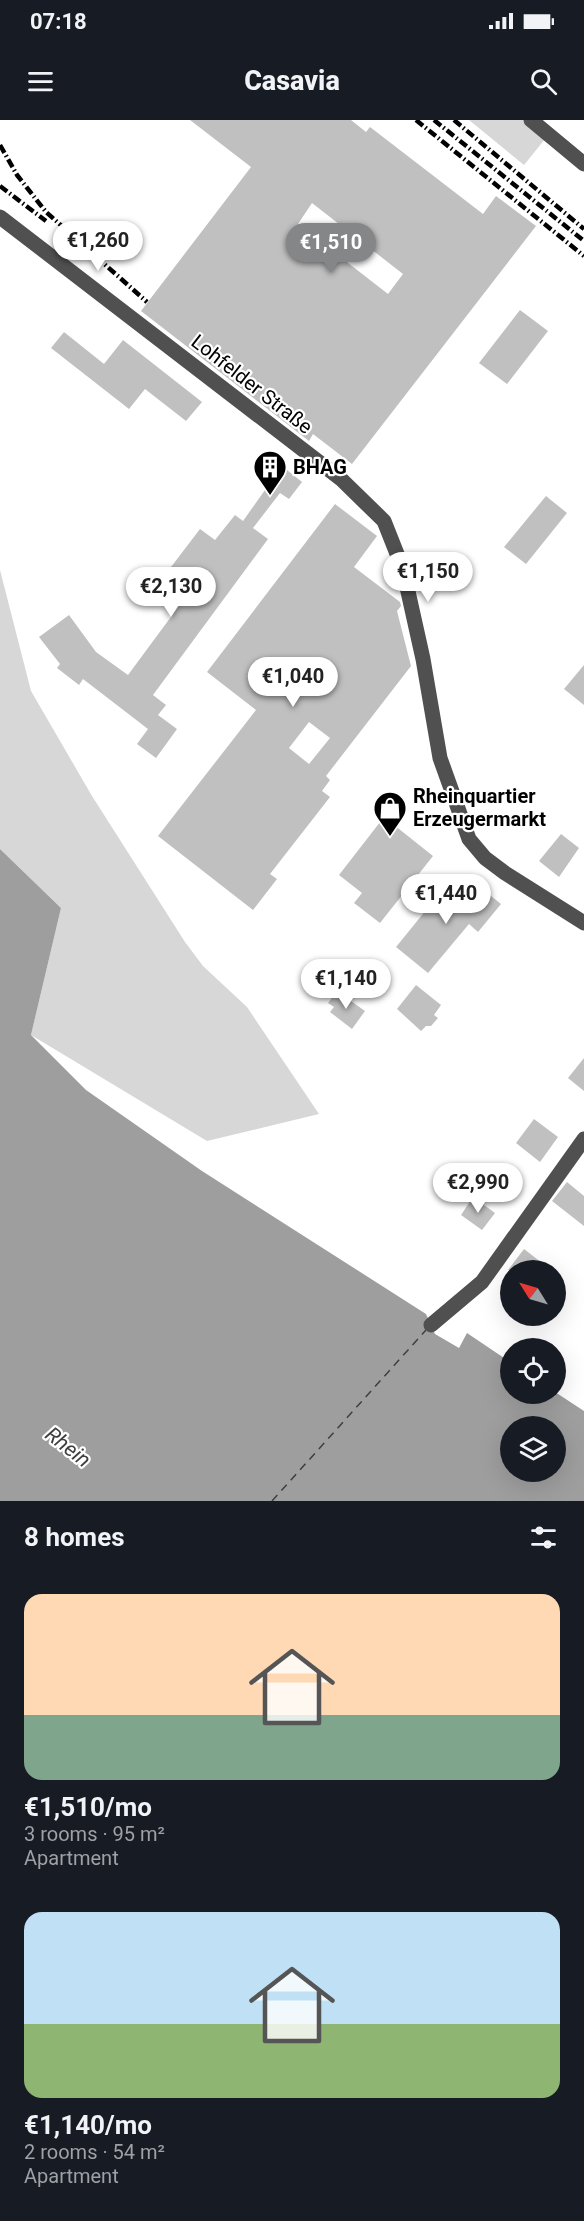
<!DOCTYPE html>
<html lang="en">
<head>
<meta charset="utf-8">
<style>
  body { margin:0; font-family:Roboto,sans-serif; background:#20242c; color:#f1f3f6; height:100vh; display:flex; flex-direction:column; font-size:22px; white-space:nowrap }
  * { box-sizing:border-box; margin:0 }
  p { font-size:20px; color:#9ea1a6 }
  .icon { flex:none; width:33px; height:33px; fill:none; stroke:currentColor; stroke-width:2; stroke-linecap:round; stroke-linejoin:round }
  .map { position:relative; height:1381px; overflow:hidden }
  .drawer { display:flex; flex-direction:column; background:#171b24; flex:1 }
  .drawer>* { flex:none }
  .needle { width:39px; rotate:307deg }
  .fabs { position:absolute; left:500px; top:1140px; display:grid; gap:12px }
  .fabs a { display:grid; place-items:center; width:66px; height:66px; border-radius:50%; background:#171b24; box-shadow:0 6px 24px #0002; font-size:30px }
  .price { position:absolute; translate:-50% -51px; padding:0 14px; border-radius:21px; background:#fff; color:#222; font-size:20px; line-height:39px; filter:drop-shadow(0 2px 3px #0008) }
  .price::after { content:''; position:absolute; left:50%; top:36px; width:18px; height:14px; margin-left:-9px; background:inherit; clip-path:polygon(0 0,100% 0,50% 100%) }
  .price.selected { background:#858687; color:#fff }
  ul { padding:0; list-style:none }
  li { display:grid; align-content:center; gap:12px; height:318px; padding:0 24px }
  li span { display:grid; place-items:center; height:186px; border-radius:18px; color:#555 }
  li>.icon { margin-inline-start:auto }
  span .icon { width:108px; height:108px; fill:#fffc; stroke-width:1 }
  li b { font-size:26px }
  h2 { display:flex; justify-content:space-between; align-items:center; height:72px; padding:0 24px; font-size:26px }
  .status { display:flex; justify-content:space-between; align-items:center; height:42px; padding:0 30px; background:#171b24; direction:ltr }
  .status svg { height:16px; fill:currentColor }
  header { display:flex; justify-content:space-between; align-items:center; height:78px; padding:0 24px; background:#171b24; font-size:27px; font-weight:800 }
  .map>svg:first-child { display:block }
  .green { fill:#d7d7d7 }
  .water { fill:#9e9e9e; fill-rule:evenodd }
  .lines { fill:none; stroke-linecap:round; stroke-linejoin:round }
  .ferry { stroke:#3f3f3f; stroke-width:1.5; stroke-dasharray:8 6; stroke-linecap:butt }
  .building { fill:#c0c0c0; fill-rule:evenodd }
  .minor { stroke:#505050; stroke-width:15 }
  .rail { stroke:#000; stroke-width:4.5; stroke-dasharray:9 3 1.5 3; stroke-linecap:butt }
  .labels { text-anchor:middle; stroke-width:4.5; stroke-linejoin:round; paint-order:stroke }
  .street-label { font-size:20px; fill:#000; stroke:#fff }
  .poi-label { font-size:20px; font-weight:bold; fill:#000; stroke:#fff; text-anchor:start }
  .water-label { font-size:21px; font-style:italic; fill:#3f3f3f; stroke:#fff }
</style>
</head>
<body>
<div class="status"><b>07:18</b><svg viewBox="0 0 49 12"><path d="M0 12V9h3v3zM5 12V6h3v6zM10 12V3h3v9zM15 12V0h3v12zM26 1h20v11H26zM47 4h2v5h-2z"/></svg></div>
<header><svg class="icon" aria-label="menu" viewBox="0 0 24 24"><path d="M4 6h16M4 12h16M4 18h16"/></svg>Casavia<svg class="icon" aria-label="search" viewBox="0 0 24 24"><circle cx="10" cy="10" r="6"/><path d="M15 15l6 6"/></svg></header>
<div class="map">
<svg width="584" height="1381" viewBox="0 0 584 1381">
  <rect width="100%" height="100%" fill="#fff"/>
  <path class="green" d="M 469,0 L 523,0 L 545,19 L 524,45 Z
    M 0,450 L 31,571 L 92,676 L 185,822 L 203,846 L 247,887 L 319,994 L 207,1021 L 31,915 L 61,788 L 0,729 Z"/>
  <path class="water" d="M 0,729 L 61,788 L 31,915 L 86,970 L 202,1051 L 426,1194 L 435,1214 L 459,1228 L 467,1213 L 510,1242 L 510,1274 L 555,1272 L 584,1291 L 584,1381 L 0,1381 ZM 510,1306 L 555,1306 L 555,1352 L 510,1352 Z"/>
  <g class="lines">
    <path class="ferry" d="M 272,1381 L 426,1210"/>
  </g>
  <path class="building" d="M 190,0 L 351,0 L 366,12 L 370,7 L 483,94 L 496,76 L 536,106 L 352,344 L 313,314 L 309,321 L 141,191 L 251,47 ZM 312,83 L 403,154 L 388,174 L 298,104 Z
    M 520,190 L 548,211 L 507,264 L 479,243 Z
    M 64,212 L 104,244 L 123,220 L 202,282 L 186,301 L 145,269 L 129,289 L 51,228 Z
    M 282,346 L 302,362 L 289,379 L 280,373 L 253,408 L 268,419 L 153,575 L 166,585 L 158,595 L 177,609 L 156,638 L 137,624 L 148,609 L 83,559 L 79,565 L 57,548 L 60,544 L 39,517 L 69,495 L 96,532 L 128,555 L 179,486 L 155,468 L 200,409 L 215,420 L 235,395 L 243,401 Z
    M 546,376 L 567,393 L 526,444 L 504,427 Z
    M 335,384 L 377,416 L 354,447 L 400,482 L 401,486 L 397,491 L 411,546 L 326,656 L 330,660 L 322,671 L 330,677 L 270,754 L 277,759 L 253,790 L 158,716 L 256,590 L 207,552 ZM 309,602 L 330,618 L 309,644 L 289,628 Z
    M 584,545 L 584,585 L 564,569 Z
    M 384,697 L 433,736 L 380,803 L 354,783 L 362,773 L 339,755 Z
    M 561,714 L 579,728 L 559,757 L 539,741 Z
    M 475,763 L 501,784 L 478,812 L 469,804 L 428,853 L 396,827 L 444,768 L 460,782 Z
    M 416,865 L 441,885 L 434,895 L 438,898 L 431,906 L 426,906 L 421,911 L 397,889 Z
    M 337,871 L 365,891 L 352,909 L 330,892 L 334,887 L 328,883 Z
    M 584,938 L 584,971 L 568,958 Z
    M 534,999 L 558,1017 L 540,1042 L 516,1023 Z
    M 567,1062 L 584,1076 L 584,1106 L 552,1081 Z
    M 473,1077 L 495,1093 L 482,1110 L 461,1095 Z
    M 524,1129 L 551,1150 L 508,1150 Z"/>
  <g class="lines">
    <path class="minor" d="M 531,0 L 584,44
      M 0,97 L 341,359 L 384,401 L 403,449 L 423,539 L 440,638 L 469,719 L 485,738 L 505,753 L 584,803
      M 431,1205 L 482,1162 L 584,1019"/>
    <path class="rail" d="M 416,0 L 584,136
      M 434,0 L 584,121
      M 454,0 L 584,109
      M 0,25 L 17,55 L 46,92 L 147,182
      M 0,66 L 46,101"/>
  </g>
  <defs>
    <symbol id="building-pin" viewBox="-11 -11 22 30"><path d="M0 17L-7.5 6A9.5 9.5 0 1 1 7.5 6Z" fill="#000" stroke="#fff"/><path d="M-4-6H4V6H1V3H-1V6H-4ZM-2.5-4.3h1.7v1.8h-1.7ZM.8-4.3h1.7v1.8H.8ZM-2.5-1h1.7V.8h-1.7ZM.8-1h1.7V.8H.8Z" fill="#fff"/></symbol>
    <symbol id="shop-pin" viewBox="-11 -11 22 30"><path d="M0 17L-7.5 6A9.5 9.5 0 1 1 7.5 6Z" fill="#000" stroke="#fff"/><path d="M-5-2.5h2.3a2.7 3.5 0 0 1 5.4 0H5L5.5 6h-11ZM-1.5-2.5h3a1.5 2.3 0 0 0-3 0Z" fill="#fff"/></symbol>
  </defs>
  <g fill-rule="evenodd">
    <use href="#building-pin" x="251" y="328" width="38" height="52"/>
    <use href="#shop-pin" x="371" y="669" width="38" height="52"/>
  </g>
  <g class="labels">
    <g class="street-label">
      <text transform="translate(252 264) rotate(38)" y="7">Lohfelder Straße</text>
    </g>
    <g class="poi-label">
      <text x="293" y="354">BHAG</text>
      <text x="413" y="683">Rheinquartier<tspan x="413" dy="23">Erzeugermarkt</tspan></text>
    </g>
    <g class="water-label">
      <text transform="translate(68 1327) rotate(38)" y="7">Rhein</text>
    </g>
  </g>
</svg>
<div class="fabs">
<a><svg class="needle" viewBox="-14 -14 28 28"><path d="M0-13l5 13h-10z" fill="#e53935"/><path d="M0 13l5-13h-10z" fill="#9ea1a6"/></svg></a>
<a><svg class="icon" aria-label="locate" viewBox="0 0 24 24"><circle cx="12" cy="12" r="6"/><path d="M12 2v4M12 18v4M2 12h4M18 12h4"/></svg></a>
<a><svg class="icon" aria-label="layers" viewBox="0 0 24 24"><path d="M12 4l9 5-9 5-9-5zM3 14l9 5 9-5"/></svg></a>
</div>
<b class="price" style="left:98px;top:152px">€1,260</b>
<b class="price selected" style="left:331px;top:154px">€1,510</b>
<b class="price" style="left:428px;top:483px">€1,150</b>
<b class="price" style="left:171px;top:498px">€2,130</b>
<b class="price" style="left:293px;top:588px">€1,040</b>
<b class="price" style="left:446px;top:805px">€1,440</b>
<b class="price" style="left:346px;top:890px">€1,140</b>
<b class="price" style="left:478px;top:1094px">€2,990</b>
</div>
<section class="drawer">
<h2>8 homes<svg class="icon" aria-label="filters" viewBox="0 0 24 24"><path d="M4 7h16M4 17h16"/><circle cx="9" cy="7" r="2"/><circle cx="15" cy="17" r="2"/></svg></h2>
<ul>
<li><span style="background:linear-gradient(#ffd9b3 65%,#7fa58c 0)"><svg class="icon" aria-label="home" viewBox="0 0 24 24"><path d="M3 11l9-7 9 7M6 9v11h12V9"/></svg></span><div><b>€1,510/mo</b><p>3 rooms · 95 m²</p><p>Apartment</p></div></li>
<li><span style="background:linear-gradient(#bfe0f5 60%,#8fb573 0)"><svg class="icon" aria-label="home" viewBox="0 0 24 24"><path d="M3 11l9-7 9 7M6 9v11h12V9"/></svg></span><div><b>€1,140/mo</b><p>2 rooms · 54 m²</p><p>Apartment</p></div></li>
</ul>
</section>
</body>
</html>
